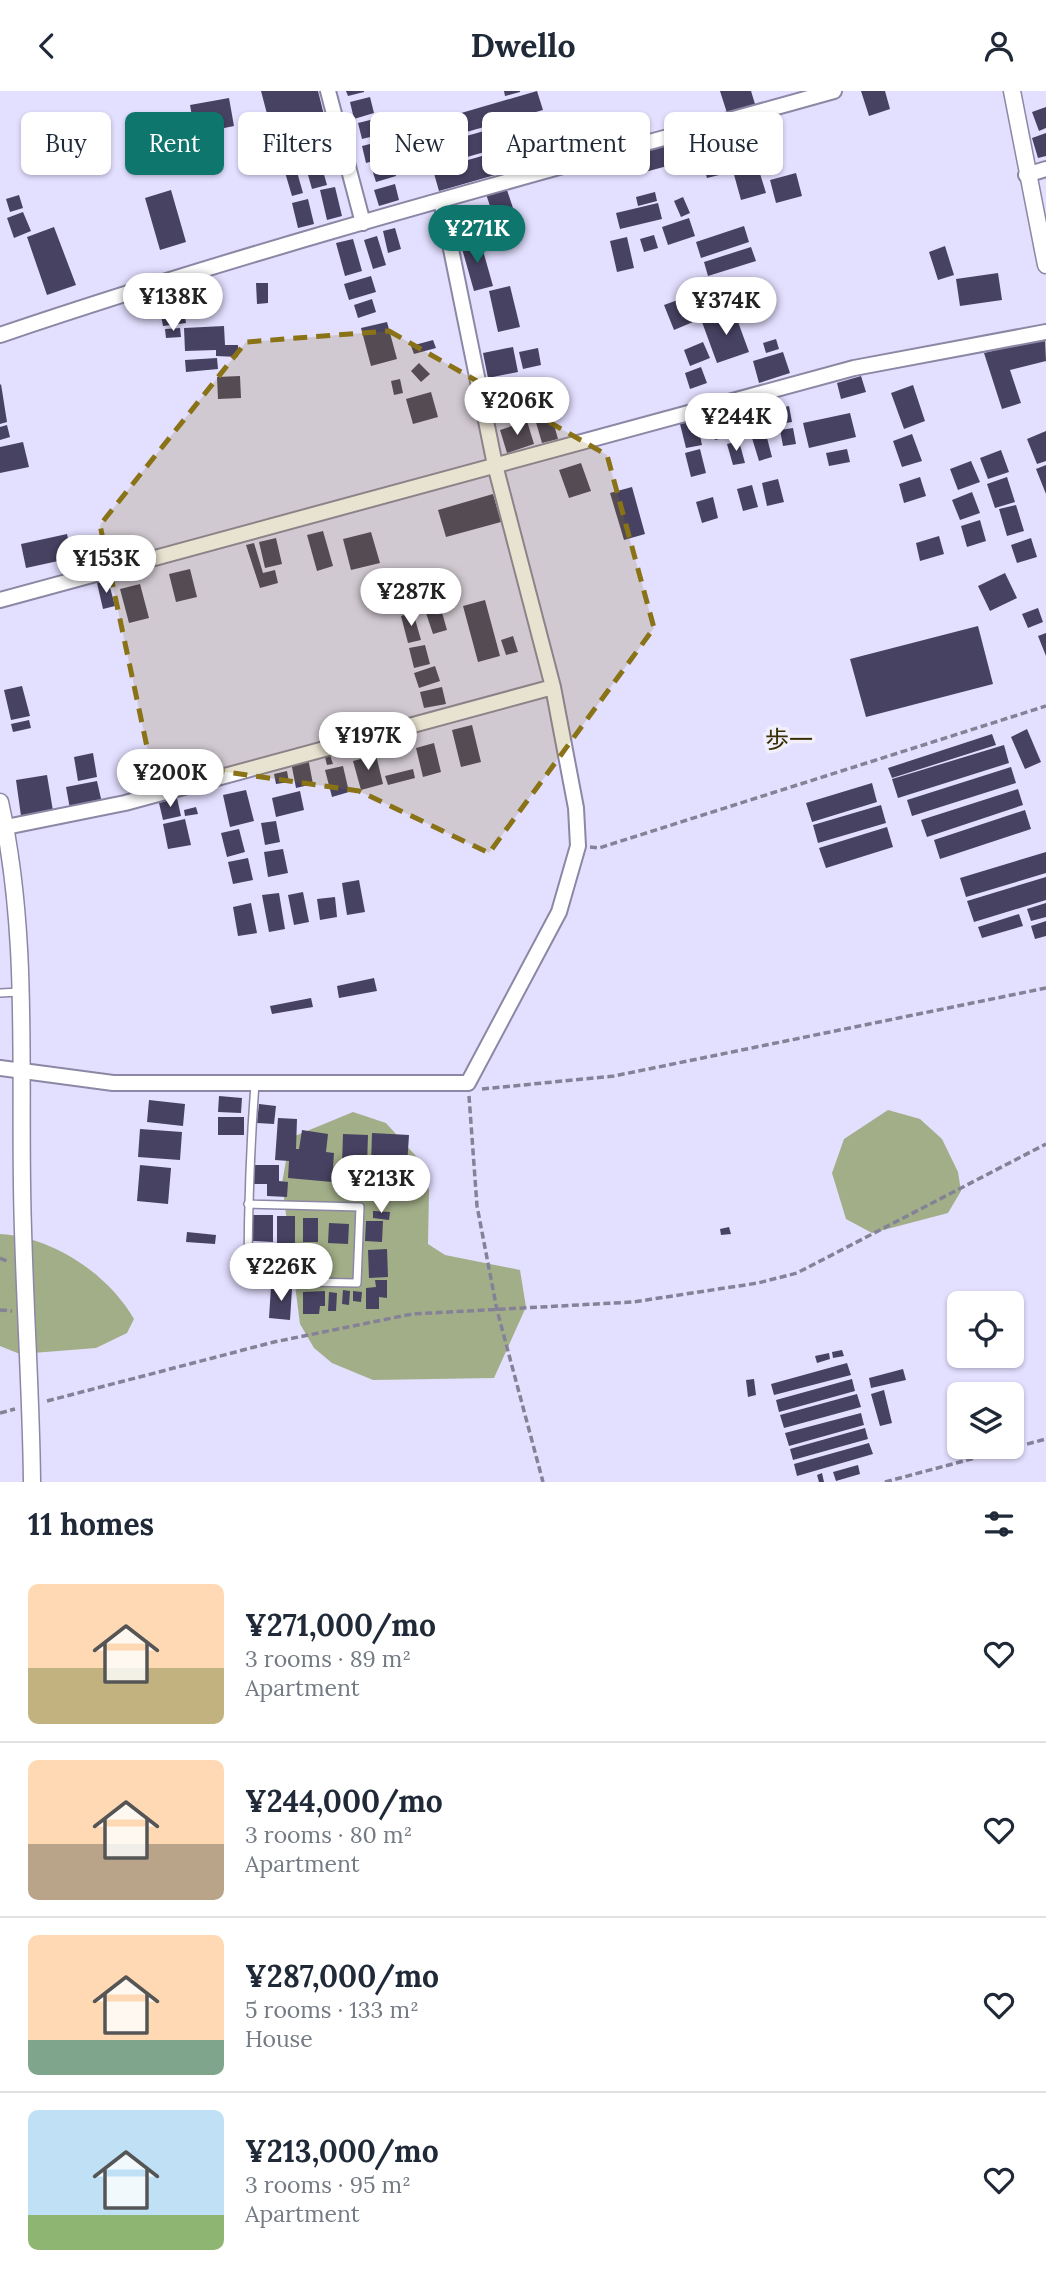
<!DOCTYPE html>
<html lang="en">
<head>
<meta charset="utf-8">
<style>
  body { margin:0; font-family:Lora,"Noto Sans JP",serif; background:#f2f2f3; color:#1f2937; height:100vh; display:flex; flex-direction:column; font-size:26px; white-space:nowrap }
  * { box-sizing:border-box; margin:0 }
  p { font-size:23px; color:#747a83 }
  .icon { flex:none; width:38px; height:38px; fill:none; stroke:currentColor; stroke-width:2; stroke-linecap:round; stroke-linejoin:round }
  .map { position:relative; height:1391px; overflow:hidden }
  .side { display:flex; flex-direction:column; background:#fff; flex:1 }
  .side>* { flex:none }
  .guide { position:absolute; left:21px; top:21px; width:1004px; height:63px; display:flex; gap:14px }
  .buttons { position:absolute; left:947px; top:1200px; display:grid; gap:14px }
  .buttons a { display:grid; place-items:center; width:77px; height:77px; border-radius:10px; background:#fff; box-shadow:0 2px 5px #0004; font-size:35px }
  .price { position:absolute; translate:-50% -60px; padding:0 16px; border-radius:24px; background:#fff; color:#222; font-size:23px; line-height:46px; filter:drop-shadow(0 2px 4px #0008) }
  .price::after { content:''; position:absolute; left:50%; top:42px; width:21px; height:16px; margin-left:-10px; background:inherit; clip-path:polygon(0 0,100% 0,50% 100%) }
  .price.on { background:#0f766e; color:#fff }
  ul { padding:0; list-style:none }
  li { display:flex; align-items:center; gap:21px; height:175px; padding:0 28px }
  li+li { border-top:2px solid #e0e1e3 }
  li span { display:grid; place-items:center; flex:none; width:196px; height:140px; border-radius:10px; color:#555 }
  li>.icon { margin-inline-start:auto }
  span .icon { width:84px; height:84px; fill:#fffc; stroke-width:1 }
  li b { font-size:30px }
  h2 { display:flex; justify-content:space-between; align-items:center; height:84px; padding:0 28px; font-size:30px }
  .tag { padding:0 24px; border-radius:10px; background:#fff; box-shadow:0 2px 5px #0004; font-size:24px; line-height:63px }
  .tag.on { background:#0f766e; color:#fff }
  header { display:flex; justify-content:space-between; align-items:center; height:91px; padding:0 28px; background:#fff; font-size:32px; font-weight:800 }
  .map>svg:first-child { display:block }
  .forest { fill:#a2ae88 }
  .building { fill:#474262 }
  .lines { fill:none; stroke-linecap:round; stroke-linejoin:round }
  .service-casing { stroke:#8b87a4; stroke-width:10 }
  .minor-casing { stroke:#8b87a4; stroke-width:18 }
  .tertiary-casing { stroke:#8b87a4; stroke-width:19 }
  .path { stroke:#858298; stroke-width:3.5; stroke-dasharray:7 3.5; stroke-linecap:butt }
  .service { stroke:#fff; stroke-width:7 }
  .minor { stroke:#fff; stroke-width:14 }
  .tertiary { stroke:#fff; stroke-width:16 }
  .marked { fill:#8a7317; fill-opacity:0.2; stroke:#8a7317; stroke-width:5; stroke-dasharray:14 9; stroke-linejoin:round }
  .labels { text-anchor:middle; stroke-width:7; stroke-linejoin:round; paint-order:stroke }
  .neighbourhood-label { font-size:24px; fill:#382d02; stroke:#f1effc }
</style>
</head>
<body>
<header><svg class="icon" aria-label="back" viewBox="0 0 24 24"><path d="M15 5l-7 7 7 7"/></svg>Dwello<svg class="icon" aria-label="person" viewBox="0 0 24 24"><circle cx="12" cy="8" r="4"/><path d="M4 21q1-7 8-7t8 7"/></svg></header>
<div class="map">
<svg width="1046" height="1391" viewBox="0 0 1046 1391">
  <rect width="100%" height="100%" fill="#e3dfff"/>
  <path class="forest" d="M 888,1019 L 920,1028 L 942,1048 L 958,1081 L 961,1100 L 948,1122 L 872,1142 L 846,1128 L 832,1082 L 844,1048 Z
    M 353,1021 L 386,1032 L 424,1074 L 429,1100 L 428,1153 L 445,1164 L 520,1179 L 526,1216 L 494,1287 L 373,1289 L 332,1272 L 314,1257 L 300,1233 L 282,1092 L 290,1047 Z
    M 0,1143 C 53,1146 108,1183 134,1228 L 127,1242 L 96,1257 L 20,1263 L 0,1255 Z"/>
  <path class="building" d="M 261,0 L 318,0 L 324,24 L 271,38 Z
    M 346,0 L 364,0 L 364,1 L 348,5 Z
    M 504,0 L 520,0 L 520,1 L 505,5 Z
    M 537,0 L 543,19 L 425,53 L 420,34 Z
    M 720,0 L 751,0 L 755,13 L 727,22 Z
    M 861,0 L 885,0 L 890,18 L 869,25 Z
    M 370,6 L 374,22 L 354,28 L 350,11 Z
    M 229,7 L 234,35 L 195,43 L 190,14 Z
    M 1046,16 L 1046,37 L 1039,40 L 1032,21 Z
    M 545,23 L 551,42 L 432,76 L 427,56 Z
    M 768,26 L 772,39 L 760,42 L 757,29 Z
    M 378,27 L 382,43 L 362,48 L 358,32 Z
    M 312,33 L 320,56 L 303,61 L 296,38 Z
    M 144,39 L 151,67 L 131,71 L 125,43 Z
    M 288,41 L 294,65 L 281,68 L 275,45 Z
    M 1046,42 L 1046,65 L 1038,67 L 1032,47 Z
    M 747,44 L 754,65 L 730,72 L 723,51 Z
    M 552,45 L 558,66 L 439,100 L 433,79 Z
    M 382,50 L 387,66 L 366,72 L 362,55 Z
    M 665,51 L 671,74 L 645,81 L 639,58 Z
    M 718,54 L 727,82 L 707,87 L 699,60 Z
    M 631,62 L 634,73 L 623,75 L 621,65 Z
    M 392,69 L 396,85 L 376,91 L 371,75 Z
    M 321,73 L 327,94 L 312,98 L 306,77 Z
    M 757,73 L 766,102 L 741,109 L 733,80 Z
    M 295,74 L 303,102 L 292,105 L 284,78 Z
    M 796,82 L 802,105 L 776,112 L 770,89 Z
    M 395,93 L 399,109 L 379,115 L 374,99 Z
    M 335,96 L 342,125 L 327,129 L 320,99 Z
    M 506,96 L 515,123 L 495,130 L 486,103 Z
    M 171,99 L 186,151 L 160,159 L 145,107 Z
    M 655,101 L 657,110 L 638,115 L 636,106 Z
    M 19,104 L 23,117 L 10,121 L 6,108 Z
    M 683,106 L 690,122 L 681,126 L 674,110 Z
    M 308,108 L 314,133 L 298,137 L 292,112 Z
    M 658,112 L 662,128 L 620,138 L 616,122 Z
    M 23,121 L 31,140 L 14,147 L 7,127 Z
    M 689,127 L 695,145 L 668,154 L 662,136 Z
    M 744,135 L 749,151 L 701,167 L 696,151 Z
    M 54,136 L 76,194 L 47,204 L 27,146 Z
    M 395,137 L 401,158 L 388,162 L 383,140 Z
    M 654,144 L 658,157 L 644,161 L 640,148 Z
    M 377,145 L 386,174 L 373,178 L 364,149 Z
    M 627,146 L 634,177 L 617,181 L 610,150 Z
    M 353,148 L 362,180 L 345,185 L 336,152 Z
    M 480,149 L 493,195 L 474,200 L 461,154 Z
    M 945,155 L 954,184 L 938,189 L 929,161 Z
    M 751,156 L 756,170 L 708,185 L 704,171 Z
    M 998,182 L 1002,209 L 960,215 L 956,188 Z
    M 371,185 L 376,201 L 349,209 L 344,193 Z
    M 256,192 L 268,192 L 268,212 L 257,213 Z
    M 510,195 L 520,236 L 498,241 L 489,200 Z
    M 180,198 L 186,232 L 163,235 L 157,202 Z
    M 683,207 L 693,231 L 674,239 L 664,214 Z
    M 372,208 L 376,221 L 358,227 L 354,214 Z
    M 734,220 L 749,261 L 717,272 L 702,231 Z
    M 387,231 L 397,268 L 371,275 L 361,237 Z
    M 224,235 L 225,254 L 238,254 L 238,266 L 216,265 L 216,259 L 185,260 L 184,237 Z
    M 180,237 L 181,246 L 166,247 L 165,238 Z
    M 1045,247 L 1046,270 L 1010,279 L 1021,312 L 1002,318 L 984,262 Z
    M 776,248 L 779,258 L 766,262 L 763,252 Z
    M 433,249 L 436,257 L 414,263 L 411,255 Z
    M 703,251 L 710,267 L 690,275 L 684,259 Z
    M 513,256 L 518,281 L 488,287 L 483,262 Z
    M 538,257 L 541,274 L 523,278 L 519,261 Z
    M 783,261 L 790,282 L 759,292 L 753,270 Z
    M 217,267 L 218,278 L 186,281 L 185,269 Z
    M 419,272 L 430,283 L 421,291 L 411,280 Z
    M 701,276 L 707,292 L 690,298 L 685,282 Z
    M 240,285 L 241,307 L 218,308 L 217,286 Z
    M 861,285 L 866,301 L 841,308 L 837,292 Z
    M 400,288 L 403,302 L 394,304 L 391,290 Z
    M 1,293 L 7,331 L 0,333 L 0,294 Z
    M 913,294 L 925,330 L 904,338 L 891,302 Z
    M 431,301 L 438,326 L 413,333 L 406,308 Z
    M 755,313 L 761,339 L 748,343 L 741,317 Z
    M 789,315 L 792,331 L 779,333 L 776,318 Z
    M 723,322 L 727,332 L 738,330 L 741,343 L 715,349 L 708,326 Z
    M 850,322 L 856,346 L 809,357 L 803,332 Z
    M 551,323 L 558,348 L 542,352 L 535,328 Z
    M 527,330 L 534,353 L 507,362 L 500,339 Z
    M 697,330 L 702,354 L 686,357 L 680,333 Z
    M 7,334 L 10,346 L 0,349 L 0,336 Z
    M 793,337 L 796,353 L 783,355 L 780,339 Z
    M 1046,340 L 1046,370 L 1037,373 L 1027,348 Z
    M 766,343 L 772,366 L 759,370 L 752,347 Z
    M 912,343 L 922,370 L 902,376 L 893,350 Z
    M 739,350 L 745,372 L 733,374 L 727,353 Z
    M 23,351 L 29,376 L 0,382 L 0,356 Z
    M 700,358 L 706,382 L 691,386 L 685,362 Z
    M 847,358 L 850,371 L 829,375 L 826,362 Z
    M 1001,359 L 1009,381 L 988,388 L 980,367 Z
    M 971,370 L 980,391 L 958,399 L 950,378 Z
    M 581,372 L 591,400 L 569,407 L 559,379 Z
    M 1046,374 L 1046,403 L 1036,378 Z
    M 920,386 L 926,405 L 904,412 L 899,393 Z
    M 1007,386 L 1015,411 L 995,417 L 987,393 Z
    M 778,388 L 784,411 L 767,415 L 762,392 Z
    M 752,394 L 758,416 L 743,420 L 737,398 Z
    M 632,396 L 645,443 L 624,449 L 610,402 Z
    M 972,401 L 980,422 L 960,429 L 952,409 Z
    M 493,403 L 501,431 L 446,446 L 438,419 Z
    M 713,406 L 718,427 L 702,432 L 696,411 Z
    M 1016,414 L 1024,440 L 1007,445 L 999,418 Z
    M 980,429 L 986,450 L 967,456 L 961,435 Z
    M 323,440 L 333,475 L 317,480 L 307,444 Z
    M 371,441 L 380,472 L 351,479 L 343,448 Z
    M 67,443 L 72,467 L 26,477 L 21,453 Z
    M 939,445 L 944,463 L 920,470 L 916,452 Z
    M 276,447 L 282,473 L 265,477 L 259,451 Z
    M 1031,447 L 1037,466 L 1017,472 L 1011,454 Z
    M 254,452 L 263,482 L 275,479 L 278,492 L 260,497 L 246,454 Z
    M 190,478 L 197,506 L 176,511 L 169,483 Z
    M 1005,482 L 1017,507 L 990,520 L 978,495 Z
    M 108,489 L 115,515 L 103,518 L 97,492 Z
    M 140,493 L 149,527 L 129,532 L 120,498 Z
    M 485,509 L 500,565 L 478,571 L 463,515 Z
    M 439,511 L 447,539 L 433,543 L 424,516 Z
    M 1038,517 L 1043,531 L 1028,537 L 1022,523 Z
    M 413,521 L 421,549 L 408,552 L 401,525 Z
    M 978,535 L 993,593 L 866,626 L 850,568 Z
    M 1046,542 L 1046,565 L 1038,545 Z
    M 513,545 L 518,561 L 506,564 L 501,549 Z
    M 425,554 L 430,573 L 414,577 L 409,557 Z
    M 435,575 L 440,590 L 419,597 L 414,582 Z
    M 22,595 L 30,625 L 11,629 L 4,599 Z
    M 442,596 L 446,613 L 424,617 L 420,601 Z
    M 29,629 L 31,637 L 13,641 L 11,633 Z
    M 472,634 L 481,671 L 461,676 L 452,639 Z
    M 1027,638 L 1041,671 L 1025,678 L 1011,646 Z
    M 992,643 L 996,654 L 892,687 L 888,677 Z
    M 434,652 L 441,681 L 423,686 L 416,657 Z
    M 1004,654 L 1009,672 L 898,707 L 892,688 Z
    M 329,661 L 333,673 L 327,674 L 324,662 Z
    M 93,662 L 97,686 L 78,690 L 74,666 Z
    M 376,664 L 383,693 L 361,699 L 353,670 Z
    M 308,667 L 313,693 L 296,697 L 291,671 Z
    M 343,675 L 349,701 L 332,706 L 325,679 Z
    M 1011,676 L 1016,692 L 912,725 L 907,709 Z
    M 413,678 L 415,687 L 388,694 L 385,685 Z
    M 287,680 L 289,691 L 276,693 L 274,683 Z
    M 47,684 L 53,720 L 21,725 L 16,689 Z
    M 97,690 L 102,712 L 70,718 L 66,696 Z
    M 872,692 L 877,711 L 812,731 L 806,712 Z
    M 1018,698 L 1023,714 L 927,746 L 921,729 Z
    M 246,699 L 254,730 L 230,736 L 223,704 Z
    M 300,700 L 304,719 L 276,726 L 272,707 Z
    M 177,707 L 181,725 L 163,729 L 159,712 Z
    M 881,714 L 886,732 L 818,752 L 813,734 Z
    M 196,716 L 198,723 L 185,725 L 184,719 Z
    M 1025,719 L 1031,738 L 940,768 L 934,749 Z
    M 185,728 L 191,754 L 168,758 L 163,733 Z
    M 276,730 L 280,751 L 265,754 L 261,732 Z
    M 887,736 L 893,756 L 826,777 L 819,757 Z
    M 239,738 L 245,761 L 227,766 L 221,742 Z
    M 283,758 L 288,782 L 268,786 L 264,761 Z
    M 1046,761 L 1046,782 L 966,806 L 960,787 Z
    M 248,767 L 253,789 L 233,793 L 228,771 Z
    M 1046,786 L 1046,809 L 974,831 L 967,810 Z
    M 359,789 L 365,821 L 347,824 L 342,792 Z
    M 303,801 L 309,831 L 294,834 L 288,804 Z
    M 279,802 L 285,838 L 269,841 L 262,804 Z
    M 335,806 L 337,826 L 320,829 L 317,808 Z
    M 251,812 L 257,842 L 238,845 L 233,816 Z
    M 1046,812 L 1046,826 L 1031,830 L 1027,818 Z
    M 1019,823 L 1023,835 L 982,847 L 978,836 Z
    M 1046,830 L 1046,845 L 1035,848 L 1031,835 Z
    M 374,887 L 377,900 L 339,907 L 337,895 Z
    M 311,907 L 313,916 L 272,923 L 270,915 Z
    M 219,1005 L 242,1007 L 241,1022 L 218,1021 Z
    M 149,1009 L 185,1013 L 183,1035 L 147,1031 Z
    M 259,1013 L 276,1015 L 274,1033 L 257,1032 Z
    M 218,1026 L 244,1026 L 244,1044 L 218,1044 Z
    M 278,1027 L 297,1028 L 296,1058 L 299,1058 L 302,1039 L 328,1043 L 326,1061 L 334,1062 L 332,1091 L 288,1087 L 289,1070 L 275,1069 Z
    M 140,1038 L 182,1041 L 180,1069 L 138,1066 Z
    M 372,1042 L 409,1044 L 407,1075 L 371,1074 Z
    M 343,1043 L 368,1044 L 367,1074 L 342,1073 Z
    M 140,1074 L 171,1077 L 168,1113 L 137,1110 Z
    M 253,1074 L 279,1074 L 279,1090 L 288,1091 L 287,1106 L 267,1105 L 267,1093 L 253,1093 Z
    M 373,1120 L 390,1121 L 389,1129 L 373,1127 Z
    M 253,1124 L 273,1124 L 273,1151 L 253,1150 Z
    M 277,1125 L 295,1125 L 295,1152 L 277,1152 Z
    M 303,1127 L 318,1127 L 318,1151 L 303,1151 Z
    M 366,1130 L 383,1130 L 382,1151 L 365,1150 Z
    M 329,1132 L 349,1133 L 348,1153 L 328,1152 Z
    M 729,1136 L 731,1143 L 721,1144 L 720,1138 Z
    M 187,1141 L 216,1144 L 215,1153 L 186,1151 Z
    M 255,1154 L 272,1155 L 272,1185 L 254,1185 Z
    M 315,1156 L 317,1176 L 302,1178 L 300,1157 Z
    M 277,1158 L 296,1159 L 295,1187 L 275,1186 Z
    M 387,1158 L 388,1186 L 369,1187 L 368,1159 Z
    M 375,1189 L 387,1189 L 387,1207 L 379,1206 L 379,1218 L 366,1218 L 366,1197 L 376,1196 Z
    M 271,1196 L 292,1198 L 290,1229 L 269,1227 Z
    M 343,1199 L 350,1200 L 349,1214 L 342,1213 Z
    M 325,1200 L 325,1215 L 320,1215 L 319,1223 L 303,1223 L 303,1201 Z
    M 353,1200 L 362,1201 L 361,1211 L 353,1210 Z
    M 329,1201 L 337,1202 L 336,1220 L 328,1220 Z
    M 842,1259 L 844,1265 L 833,1267 L 832,1261 Z
    M 829,1262 L 830,1268 L 817,1272 L 815,1265 Z
    M 847,1272 L 851,1284 L 774,1304 L 771,1293 Z
    M 903,1278 L 906,1289 L 871,1297 L 869,1287 Z
    M 754,1288 L 756,1304 L 748,1306 L 746,1289 Z
    M 852,1288 L 855,1300 L 779,1321 L 776,1309 Z
    M 884,1299 L 892,1332 L 880,1335 L 871,1303 Z
    M 857,1303 L 861,1316 L 784,1337 L 780,1324 Z
    M 861,1322 L 864,1334 L 789,1355 L 785,1342 Z
    M 865,1337 L 868,1348 L 793,1369 L 790,1358 Z
    M 869,1352 L 873,1363 L 797,1385 L 794,1373 Z
    M 858,1374 L 860,1383 L 836,1390 L 833,1381 Z
    M 822,1382 L 824,1391 L 819,1391 L 817,1384 Z"/>
  <g class="lines">
    <defs>
      <path id="service" d="M 0,902 L 20,901
        M 248,1113 L 360,1116 L 357,1192 L 248,1190 C 248,1124 250,1058 255,992"/>
      <path id="minor" d="M 328,0 L 363,132
        M 1026,84 L 1046,78
        M 0,244 C 274,151 555,78 834,0
        M 0,509 L 854,277 L 1046,241
        M 6,736 L 125,712 L 553,596
        M 0,977 L 113,992 L 468,992 L 559,821 L 578,755 L 576,717 L 553,596 L 495,374 L 441,109"/>
      <path id="tertiary" d="M 1012,0 L 1046,174
        M 0,711 C 28,836 20,966 22,1093 C 23,1192 31,1292 32,1391"/>
    </defs>
    <use href="#service" class="service-casing"/>
    <use href="#minor" class="minor-casing"/>
    <use href="#tertiary" class="tertiary-casing"/>
    <path class="path" d="M 590,756 L 599,757 L 1046,615
      M 482,998 L 614,985 L 1046,897
      M 469,1005 L 477,1115 L 497,1219 L 543,1391
      M 0,1167 L 9,1171
      M 0,1219 L 12,1220
      M 47,1310 L 274,1251 L 412,1223 L 633,1211 L 758,1192 L 797,1182 L 1046,1053
      M 0,1322 L 15,1318
      M 885,1391 L 1046,1348"/>
    <use href="#service" class="service"/>
    <use href="#minor" class="minor"/>
    <use href="#tertiary" class="tertiary"/>
  </g>
  <path class="marked" d="M 389,240 L 607,364 L 654,537 L 489,762 L 359,700 L 150,670 L 100,434 L 246,251 Z"/>
  <g class="labels">
    <g class="neighbourhood-label">
      <text x="789" y="657">歩一</text>
    </g>
  </g>
</svg>
<div class="buttons">
<a><svg class="icon" aria-label="locate" viewBox="0 0 24 24"><circle cx="12" cy="12" r="6"/><path d="M12 2v4M12 18v4M2 12h4M18 12h4"/></svg></a>
<a><svg class="icon" aria-label="layers" viewBox="0 0 24 24"><path d="M12 4l9 5-9 5-9-5zM3 14l9 5 9-5"/></svg></a>
</div>
<b class="price on" style="left:477px;top:174px">¥271K</b>
<b class="price" style="left:173px;top:242px">¥138K</b>
<b class="price" style="left:726px;top:246px">¥374K</b>
<b class="price" style="left:517px;top:346px">¥206K</b>
<b class="price" style="left:736px;top:362px">¥244K</b>
<b class="price" style="left:106px;top:504px">¥153K</b>
<b class="price" style="left:411px;top:537px">¥287K</b>
<b class="price" style="left:368px;top:681px">¥197K</b>
<b class="price" style="left:170px;top:718px">¥200K</b>
<b class="price" style="left:381px;top:1124px">¥213K</b>
<b class="price" style="left:281px;top:1212px">¥226K</b>
<div class="guide">
<a class="tag">Buy</a>
<a class="tag on">Rent</a>
<a class="tag">Filters</a>
<a class="tag">New</a>
<a class="tag">Apartment</a>
<a class="tag">House</a>
</div>
</div>
<section class="side">
<h2>11 homes<svg class="icon" aria-label="filters" viewBox="0 0 24 24"><path d="M4 7h16M4 17h16"/><circle cx="9" cy="7" r="2"/><circle cx="15" cy="17" r="2"/></svg></h2>
<ul>
<li><span style="background:linear-gradient(#ffd9b3 60%,#c2b280 0)"><svg class="icon" aria-label="home" viewBox="0 0 24 24"><path d="M3 11l9-7 9 7M6 9v11h12V9"/></svg></span><div><b>¥271,000/mo</b><p>3 rooms · 89 m²</p><p>Apartment</p></div><svg class="icon" aria-label="heart" viewBox="0 0 24 24"><path d="M12 20l-8-8c-3-5 5-10 8-4 3-6 11-1 8 4z"/></svg></li>
<li><span style="background:linear-gradient(#ffd9b3 60%,#b9a48a 0)"><svg class="icon" aria-label="home" viewBox="0 0 24 24"><path d="M3 11l9-7 9 7M6 9v11h12V9"/></svg></span><div><b>¥244,000/mo</b><p>3 rooms · 80 m²</p><p>Apartment</p></div><svg class="icon" aria-label="heart" viewBox="0 0 24 24"><path d="M12 20l-8-8c-3-5 5-10 8-4 3-6 11-1 8 4z"/></svg></li>
<li><span style="background:linear-gradient(#ffd9b3 75%,#7fa58c 0)"><svg class="icon" aria-label="home" viewBox="0 0 24 24"><path d="M3 11l9-7 9 7M6 9v11h12V9"/></svg></span><div><b>¥287,000/mo</b><p>5 rooms · 133 m²</p><p>House</p></div><svg class="icon" aria-label="heart" viewBox="0 0 24 24"><path d="M12 20l-8-8c-3-5 5-10 8-4 3-6 11-1 8 4z"/></svg></li>
<li><span style="background:linear-gradient(#bfe0f5 75%,#8fb573 0)"><svg class="icon" aria-label="home" viewBox="0 0 24 24"><path d="M3 11l9-7 9 7M6 9v11h12V9"/></svg></span><div><b>¥213,000/mo</b><p>3 rooms · 95 m²</p><p>Apartment</p></div><svg class="icon" aria-label="heart" viewBox="0 0 24 24"><path d="M12 20l-8-8c-3-5 5-10 8-4 3-6 11-1 8 4z"/></svg></li>
</ul>
</section>
</body>
</html>
